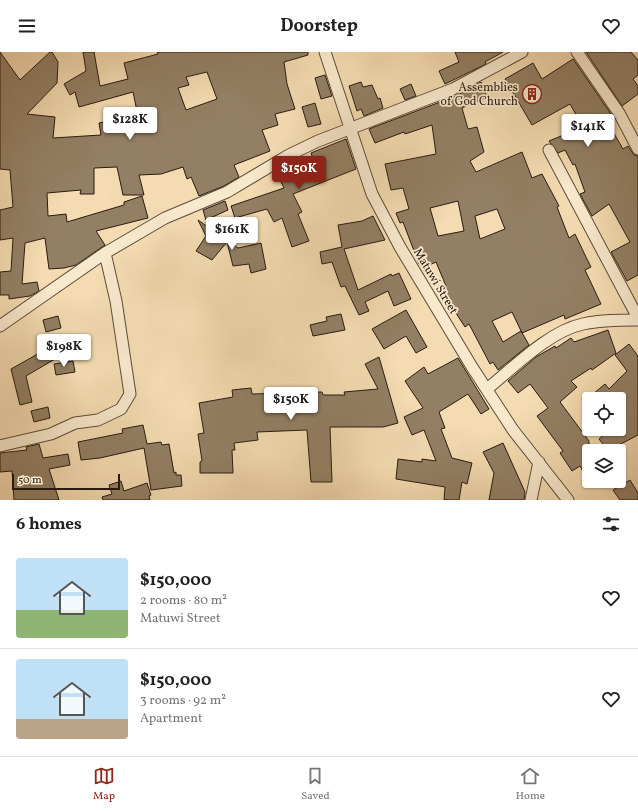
<!DOCTYPE html>
<html lang="en">
<head>
<meta charset="utf-8">
<style>
  body { margin:0; font-family:Vollkorn,serif; background:#f2f2f2; color:#222; height:100vh; display:flex; flex-direction:column; font-size:15px; white-space:nowrap }
  * { box-sizing:border-box; margin:0 }
  p { font-size:13px; color:#767676 }
  .icon { flex:none; width:22px; height:22px; fill:none; stroke:currentColor; stroke-width:2; stroke-linecap:round; stroke-linejoin:round }
  .map { position:relative; height:448px; overflow:hidden }
  .side { display:flex; flex-direction:column; background:#fff; flex:1 }
  .side>* { flex:none }
  .tools { position:absolute; left:582px; top:340px; display:grid; gap:8px }
  .tools a { display:grid; place-items:center; width:44px; height:44px; border-radius:4px; background:#fff; box-shadow:0 1px 3px #0004; font-size:20px }
  .scale { position:absolute; left:12px; bottom:10px; width:108px; box-sizing:border-box; padding-left:4px; border:2px solid #291b11; border-top:0; font-size:11px; line-height:14px; white-space:nowrap; color:#291b11; -webkit-text-stroke:3px #f8e8cc; paint-order:stroke }
  .price { position:absolute; translate:-50% -34px; padding:0 9px; border-radius:4px; background:#fff; color:#222; font-size:13px; line-height:26px; filter:drop-shadow(0 1px 2px #0008) }
  .price::after { content:''; position:absolute; left:50%; top:24px; width:12px; height:9px; margin-left:-6px; background:inherit; clip-path:polygon(0 0,100% 0,50% 100%) }
  .price.selected { background:#8f2418; color:#fff }
  ul { padding:0; list-style:none }
  li { display:flex; align-items:center; gap:12px; height:100px; padding:0 16px }
  li+li { border-top:1px solid #e0e0e0 }
  li span { display:grid; place-items:center; flex:none; width:112px; height:80px; border-radius:4px; color:#555 }
  li>.icon { margin-inline-start:auto }
  span .icon { width:48px; height:48px; fill:#fffc; stroke-width:1 }
  li b { font-size:17px }
  h2 { display:flex; justify-content:space-between; align-items:center; height:48px; padding:0 16px; font-size:17px }
  header { display:flex; justify-content:space-between; align-items:center; height:52px; padding:0 16px; background:#fff; font-size:18px; font-weight:700 }
  .menu { display:flex; justify-content:space-around; align-items:center; height:56px; border-top:1px solid #e0e0e0; background:#fff; font-size:11px; color:#767676 }
  .menu a { display:grid; justify-items:center; gap:2px }
  .menu .selected { color:#8f2418 }
  .map>svg:first-child { display:block }
  .building { fill:#937f64; stroke:#291b11; fill-rule:evenodd }
  .lines { fill:none; stroke-linecap:round; stroke-linejoin:round }
  .minor-casing { stroke:#5c4b39; stroke-width:13 }
  .minor { stroke:#f8e8cc; stroke-width:11 }
  .labels { text-anchor:middle; stroke-width:3.5; stroke-linejoin:round; paint-order:stroke }
  .poi-label { font-size:12px; fill:#291b11; stroke:#f8e8cc; text-anchor:end }
  .street-label { font-size:12px; fill:#291b11; stroke:#f8e8cc }
</style>
</head>
<body>
<header><svg class="icon" aria-label="menu" viewBox="0 0 24 24"><path d="M4 6h16M4 12h16M4 18h16"/></svg>Doorstep<svg class="icon" aria-label="heart" viewBox="0 0 24 24"><path d="M12 20l-8-8c-3-5 5-10 8-4 3-6 11-1 8 4z"/></svg></header>
<div class="map">
<svg width="638" height="448" viewBox="0 0 638 448">
  <rect width="100%" height="100%" fill="#f4dbb1"/>
  <filter id="stains"><feTurbulence type="fractalNoise" baseFrequency=".005" numOctaves="4"/><feColorMatrix values="0 0 0 0 .2 0 0 0 0 .09 0 0 0 0 .02 0 0 0 .5 -.17"/></filter>
  <radialGradient id="worn" r=".72"><stop offset=".6" stop-color="#630" stop-opacity="0"/><stop offset="1" stop-color="#630" stop-opacity=".3"/></radialGradient>
  <path class="building" d="M 0,0 L 20,28 L 50,0 L 52,0 L 58,10 L 57,31 L 27,62 L 55,65 L 53,86 L 101,83 L 99,71 L 138,64 L 133,40 L 79,55 L 75,40 L 70,43 L 64,32 L 86,19 L 83,0 L 94,0 L 100,34 L 128,27 L 124,11 L 158,2 L 157,0 L 308,0 L 308,3 L 284,10 L 287,32 L 295,57 L 275,62 L 278,73 L 262,78 L 270,99 L 234,113 L 239,125 L 224,134 L 199,144 L 191,125 L 187,127 L 183,115 L 161,122 L 139,123 L 144,143 L 123,143 L 117,115 L 94,116 L 94,142 L 80,142 L 81,138 L 47,141 L 48,164 L 66,162 L 67,170 L 124,153 L 124,150 L 142,144 L 148,166 L 96,179 L 105,193 L 76,213 L 64,216 L 49,217 L 45,186 L 25,191 L 22,232 L 37,230 L 39,239 L 30,244 L 9,247 L 9,243 L 0,243 L 0,220 L 11,219 L 13,186 L 0,188 L 0,158 L 13,155 L 10,118 L 0,117 ZM 207,20 L 217,47 L 186,58 L 178,36 L 189,33 L 186,25 Z
    M 455,0 L 503,0 L 485,10 L 486,12 L 445,32 L 439,19 L 459,10 Z
    M 586,0 L 631,0 L 638,8 L 638,23 L 633,27 L 638,34 L 638,42 L 622,54 Z
    M 573,7 L 611,62 L 605,66 L 623,97 L 628,94 L 634,103 L 638,104 L 638,223 L 627,229 L 611,200 L 630,190 L 609,152 L 592,164 L 580,142 L 585,140 L 575,112 L 573,113 L 565,98 L 558,101 L 549,89 L 583,75 L 570,52 L 532,73 L 505,27 L 533,11 L 542,27 Z
    M 325,23 L 332,44 L 321,47 L 315,26 Z
    M 361,30 L 363,35 L 372,33 L 378,47 L 380,46 L 383,56 L 364,64 L 361,57 L 357,59 L 349,34 Z
    M 481,30 L 487,45 L 462,56 L 468,77 L 477,75 L 484,100 L 470,109 L 476,120 L 522,100 L 532,126 L 542,122 L 559,154 L 557,155 L 569,186 L 575,182 L 585,203 L 591,215 L 585,218 L 601,252 L 565,267 L 564,263 L 522,281 L 512,260 L 492,269 L 503,290 L 521,279 L 529,293 L 498,318 L 493,310 L 490,312 L 469,272 L 465,275 L 441,238 L 446,234 L 436,210 L 425,215 L 423,210 L 419,212 L 403,170 L 400,171 L 396,161 L 409,157 L 403,136 L 391,138 L 385,112 L 436,102 L 432,73 L 405,82 L 404,80 L 375,91 L 369,77 L 456,44 ZM 458,149 L 464,179 L 438,184 L 430,156 ZM 497,157 L 505,177 L 480,187 L 475,164 Z
    M 411,32 L 416,44 L 405,48 L 400,37 Z
    M 315,51 L 321,72 L 308,75 L 302,55 Z
    M 346,87 L 356,117 L 293,142 L 302,160 L 298,162 L 309,189 L 292,195 L 282,166 L 274,170 L 267,157 L 235,166 L 231,154 L 284,136 L 277,122 L 291,115 L 297,127 L 317,119 L 311,101 Z
    M 225,149 L 228,158 L 206,168 L 203,158 Z
    M 373,164 L 385,188 L 344,197 L 358,238 L 391,222 L 392,224 L 399,221 L 411,247 L 394,254 L 388,239 L 365,250 L 369,259 L 359,263 L 345,234 L 341,235 L 332,210 L 322,212 L 320,200 L 342,195 L 338,173 L 362,169 Z
    M 198,168 L 238,196 L 261,191 L 266,217 L 251,221 L 249,212 L 233,214 L 227,190 L 212,208 L 196,199 L 206,184 Z
    M 406,258 L 427,295 L 416,301 L 406,284 L 384,297 L 372,277 Z
    M 341,262 L 345,278 L 313,284 L 310,273 L 327,269 L 326,265 Z
    M 58,264 L 61,276 L 46,280 L 43,268 Z
    M 608,278 L 616,301 L 592,318 L 591,316 L 571,329 L 577,335 L 560,350 L 589,389 L 589,429 L 580,414 L 572,419 L 560,401 L 563,399 L 537,364 L 548,356 L 530,332 L 518,341 L 508,329 L 536,305 L 555,294 L 556,296 L 571,286 L 574,290 Z
    M 52,291 L 55,307 L 26,324 L 32,350 L 20,353 L 11,317 L 43,299 L 41,294 Z
    M 629,292 L 638,304 L 638,383 L 615,395 L 613,393 L 607,397 L 599,387 L 612,377 L 619,377 L 619,347 L 587,347 L 605,332 L 609,337 L 627,319 L 615,303 Z
    M 379,305 L 398,371 L 383,375 L 330,375 L 332,430 L 311,430 L 307,378 L 257,380 L 258,388 L 234,391 L 235,398 L 232,398 L 233,421 L 200,421 L 200,410 L 202,409 L 198,382 L 204,381 L 199,351 L 233,345 L 232,338 L 251,336 L 252,342 L 322,340 L 323,343 L 345,343 L 344,340 L 378,337 L 365,312 Z
    M 458,306 L 489,357 L 481,362 L 468,342 L 439,360 L 445,376 L 441,377 L 452,406 L 472,411 L 467,432 L 462,430 L 459,448 L 444,448 L 445,435 L 396,427 L 398,407 L 422,410 L 422,407 L 436,409 L 424,378 L 412,383 L 404,365 L 423,356 L 405,329 L 424,315 L 428,322 Z
    M 73,309 L 75,320 L 56,323 L 54,312 Z
    M 48,355 L 50,366 L 34,370 L 31,359 Z
    M 143,373 L 147,392 L 161,390 L 162,393 L 169,392 L 174,421 L 176,420 L 176,423 L 181,423 L 182,434 L 151,438 L 144,396 L 100,406 L 81,408 L 78,390 L 123,381 L 122,377 Z
    M 503,391 L 525,440 L 524,448 L 489,448 L 494,421 L 483,400 Z
    M 39,392 L 43,406 L 68,402 L 70,413 L 49,417 L 59,448 L 14,448 L 12,419 L 0,420 L 0,401 L 27,398 L 26,395 Z
    M 630,428 L 638,441 L 638,448 L 620,448 L 613,438 Z
    M 121,429 L 124,439 L 147,431 L 151,443 L 149,444 L 150,448 L 103,448 L 102,445 L 112,442 L 109,433 Z"/>
  <g class="lines">
    <defs>
      <path id="minor" d="M 325,0 L 372,142 L 400,195 L 472,315 L 513,378 L 568,448
        M 577,0 L 619,61 L 638,97
        M 549,98 L 638,266
        M 0,274 L 105,201 L 165,166 L 227,140 L 289,103 L 318,89 L 453,37 L 522,0
        M 487,337 C 513,316 549,279 583,272 C 601,268 619,268 638,268
        M 0,394 L 51,382 L 75,371 L 98,368 L 121,357 L 130,342 L 116,249 L 105,201
        M 531,448 L 539,410"/>
    </defs>
    <use href="#minor" class="minor-casing"/>
    <use href="#minor" class="minor"/>
  </g>
  <defs>
    <symbol id="building-ring" viewBox="-11 -11 22 22"><circle r="9.5" fill="#f8e8cc" stroke="#8f2418" stroke-width="1.5"/><path d="M-4-6H4V6H1V3H-1V6H-4ZM-2.5-4.3h1.7v1.8h-1.7ZM.8-4.3h1.7v1.8H.8ZM-2.5-1h1.7V.8h-1.7ZM.8-1h1.7V.8H.8Z" fill="#8f2418"/></symbol>
  </defs>
  <g fill-rule="evenodd">
    <use href="#building-ring" x="521" y="31" width="22" height="22"/>
  </g>
  <g class="labels">
    <g class="poi-label">
      <text x="518" y="39">Assemblies<tspan x="518" dy="14">of God Church</tspan></text>
    </g>
    <g class="street-label">
      <text transform="translate(436 229) rotate(59)" y="4">Matuwi Street</text>
    </g>
  </g>
  <rect width="100%" height="100%" filter="url(#stains)"/>
  <rect width="100%" height="100%" fill="url(#worn)"/>
</svg>
<div class="tools">
<a><svg class="icon" aria-label="locate" viewBox="0 0 24 24"><circle cx="12" cy="12" r="6"/><path d="M12 2v4M12 18v4M2 12h4M18 12h4"/></svg></a>
<a><svg class="icon" aria-label="layers" viewBox="0 0 24 24"><path d="M12 4l9 5-9 5-9-5zM3 14l9 5 9-5"/></svg></a>
</div>
<div class="scale">50 m</div>
<b class="price" style="left:130px;top:89px">$128K</b>
<b class="price" style="left:588px;top:96px">$141K</b>
<b class="price selected" style="left:299px;top:138px">$150K</b>
<b class="price" style="left:232px;top:199px">$161K</b>
<b class="price" style="left:64px;top:316px">$198K</b>
<b class="price" style="left:291px;top:369px">$150K</b>
</div>
<section class="side">
<h2>6 homes<svg class="icon" aria-label="filters" viewBox="0 0 24 24"><path d="M4 7h16M4 17h16"/><circle cx="9" cy="7" r="2"/><circle cx="15" cy="17" r="2"/></svg></h2>
<ul>
<li><span style="background:linear-gradient(#bfe0f5 65%,#8fb573 0)"><svg class="icon" aria-label="home" viewBox="0 0 24 24"><path d="M3 11l9-7 9 7M6 9v11h12V9"/></svg></span><div><b>$150,000</b><p>2 rooms · 80 m²</p><p>Matuwi Street</p></div><svg class="icon" aria-label="heart" viewBox="0 0 24 24"><path d="M12 20l-8-8c-3-5 5-10 8-4 3-6 11-1 8 4z"/></svg></li>
<li><span style="background:linear-gradient(#bfe0f5 75%,#b9a48a 0)"><svg class="icon" aria-label="home" viewBox="0 0 24 24"><path d="M3 11l9-7 9 7M6 9v11h12V9"/></svg></span><div><b>$150,000</b><p>3 rooms · 92 m²</p><p>Apartment</p></div><svg class="icon" aria-label="heart" viewBox="0 0 24 24"><path d="M12 20l-8-8c-3-5 5-10 8-4 3-6 11-1 8 4z"/></svg></li>
</ul>
</section>
<nav class="menu">
<a class="selected"><svg class="icon" aria-label="map" viewBox="0 0 24 24"><path d="M3 6l6-2 6 2 6-2v14l-6 2-6-2-6 2zM9 4v14M15 6v14"/></svg>Map</a>
<a><svg class="icon" aria-label="saved" viewBox="0 0 24 24"><path d="M7 4h10v16l-5-4-5 4z"/></svg>Saved</a>
<a><svg class="icon" aria-label="home" viewBox="0 0 24 24"><path d="M3 11l9-7 9 7M6 9v11h12V9"/></svg>Home</a>
</nav>
</body>
</html>
